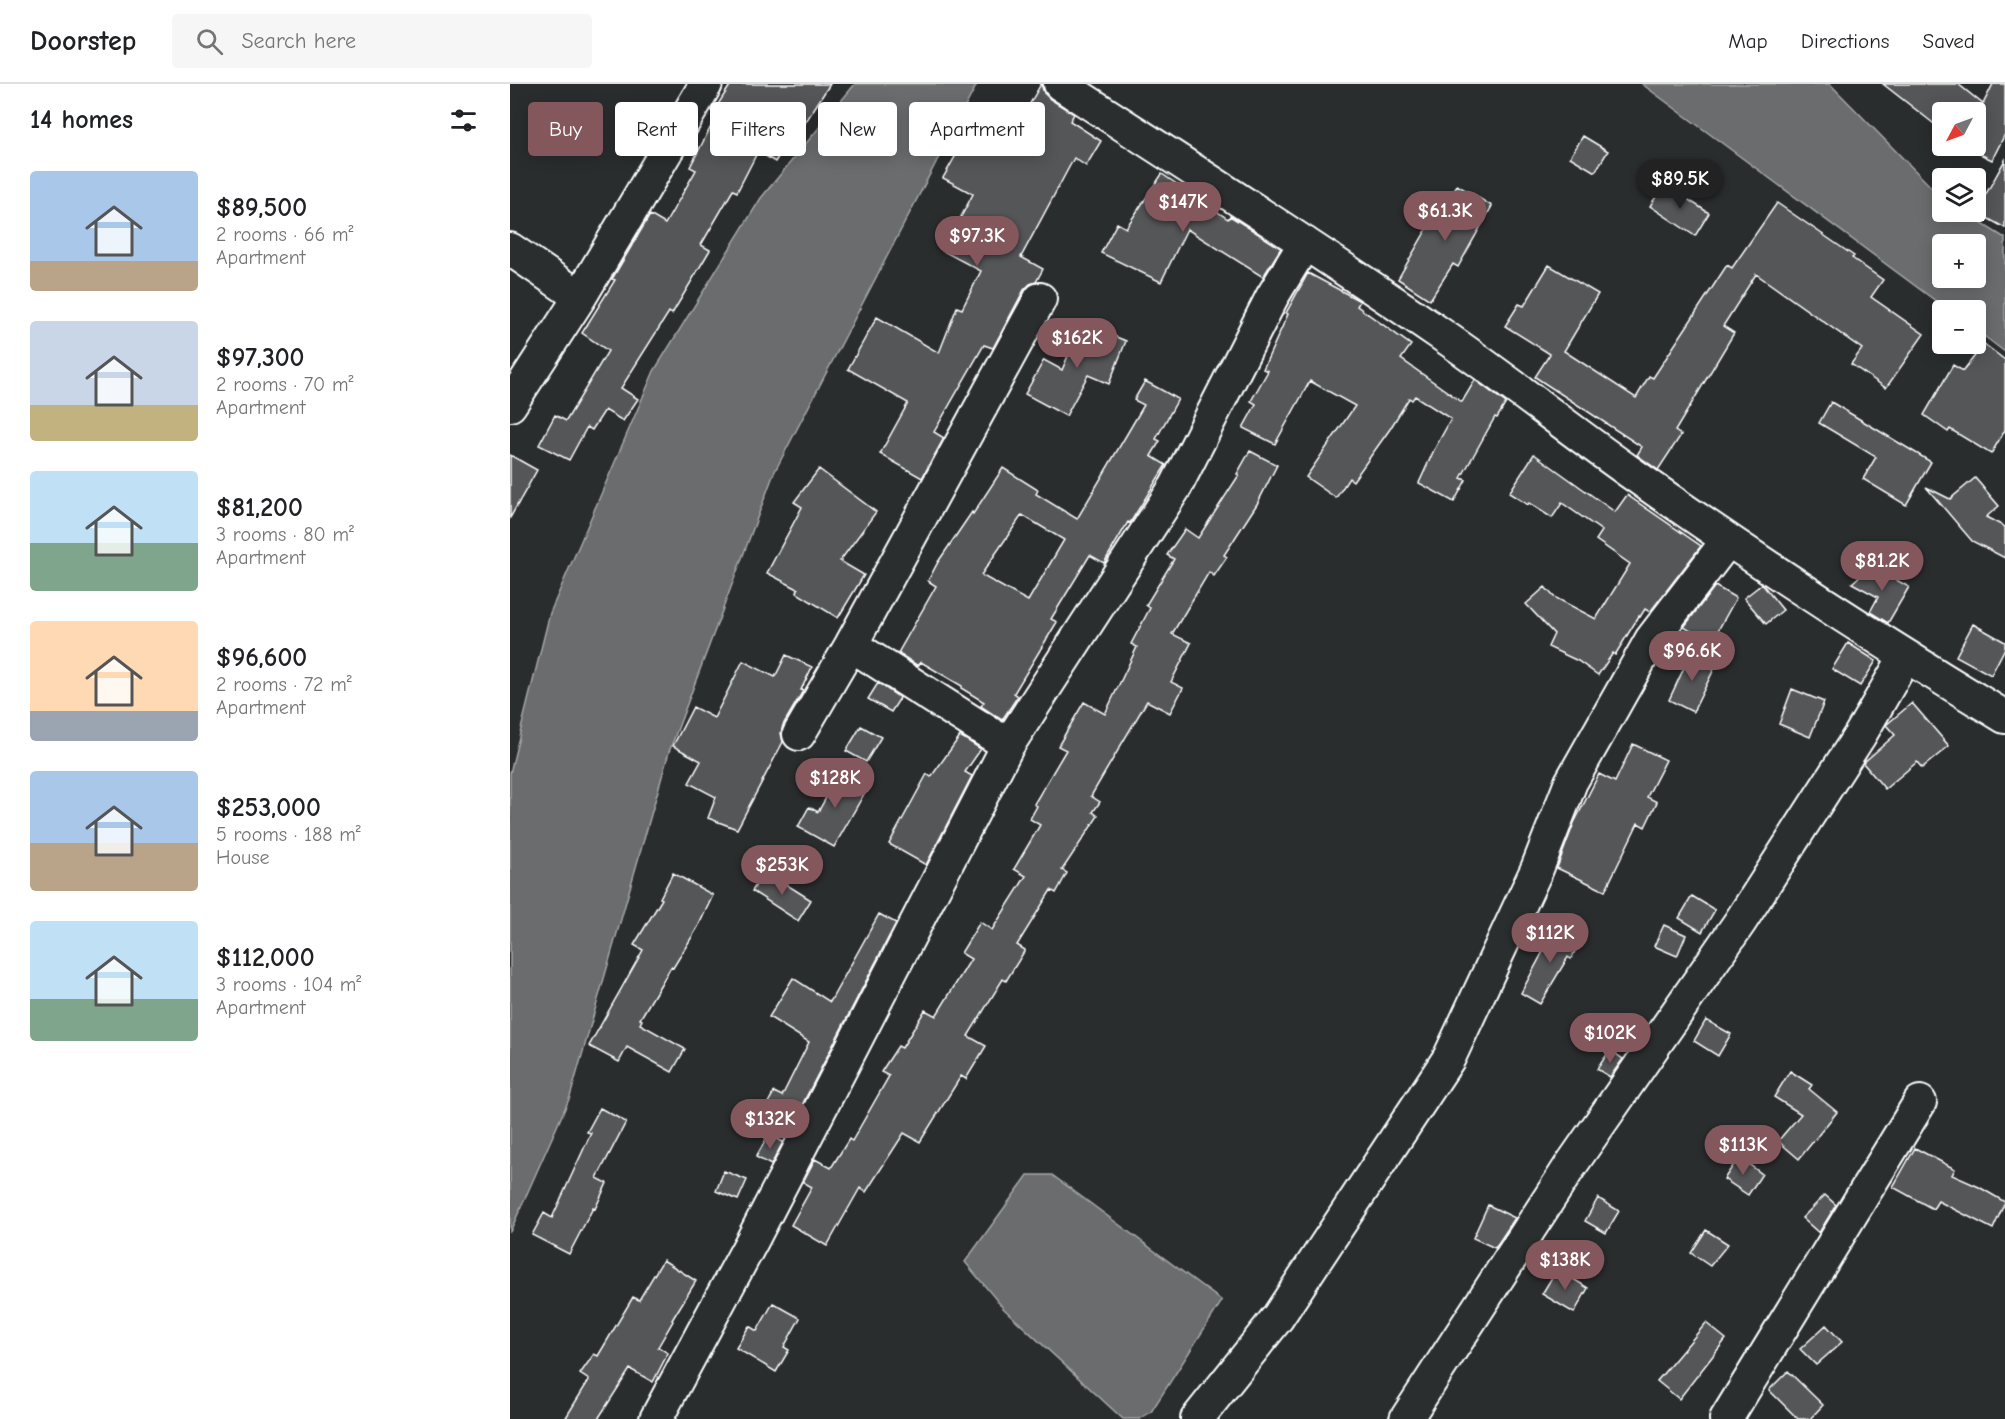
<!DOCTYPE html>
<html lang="en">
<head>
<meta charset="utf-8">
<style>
  body { margin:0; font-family:"Comic Neue",sans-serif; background:#f6f6f6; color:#202124; height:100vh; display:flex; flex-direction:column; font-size:22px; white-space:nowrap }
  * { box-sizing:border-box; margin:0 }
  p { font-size:20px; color:#757577 }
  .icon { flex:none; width:33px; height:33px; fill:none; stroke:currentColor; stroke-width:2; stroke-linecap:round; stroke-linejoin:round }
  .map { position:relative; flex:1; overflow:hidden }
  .panel { display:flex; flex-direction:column; background:#fff; width:510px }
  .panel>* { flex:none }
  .top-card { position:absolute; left:18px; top:18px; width:570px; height:54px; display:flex; gap:12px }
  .needle { width:39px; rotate:229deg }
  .buttons { position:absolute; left:1422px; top:18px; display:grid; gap:12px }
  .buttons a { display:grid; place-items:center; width:54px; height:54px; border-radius:6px; background:#fff; box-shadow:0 3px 15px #0003; font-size:30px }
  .price { position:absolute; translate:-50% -51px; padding:0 14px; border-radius:21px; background:#84575d; color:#fff; font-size:20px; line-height:39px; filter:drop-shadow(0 2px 3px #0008) }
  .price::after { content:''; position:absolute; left:50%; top:36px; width:18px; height:14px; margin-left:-9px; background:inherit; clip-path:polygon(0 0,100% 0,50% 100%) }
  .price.selected { background:#222; color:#fff }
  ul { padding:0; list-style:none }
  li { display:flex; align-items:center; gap:18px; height:150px; padding:0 30px }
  li span { display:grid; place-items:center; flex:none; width:168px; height:120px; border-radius:6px; color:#555 }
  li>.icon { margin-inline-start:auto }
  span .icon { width:72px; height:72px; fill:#fffc; stroke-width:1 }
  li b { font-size:26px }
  h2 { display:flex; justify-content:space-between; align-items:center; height:72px; padding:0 30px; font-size:26px }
  .chip { padding:0 21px; border-radius:6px; background:#fff; box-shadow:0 3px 15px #0003; font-size:21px; line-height:54px }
  .chip.selected { background:#84575d; color:#fff }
  header { display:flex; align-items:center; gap:36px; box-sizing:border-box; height:84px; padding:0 30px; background:#fff; border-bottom:2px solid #e0e0e0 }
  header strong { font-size:28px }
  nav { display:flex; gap:33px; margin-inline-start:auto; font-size:21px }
  .search { width:420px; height:54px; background:#f6f6f6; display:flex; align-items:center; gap:15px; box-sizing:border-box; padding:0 21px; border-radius:6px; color:#757577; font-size:22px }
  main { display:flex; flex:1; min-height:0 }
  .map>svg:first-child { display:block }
  .water { fill:#6a6c6d; stroke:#a6a7a7; stroke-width:1.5; fill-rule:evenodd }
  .building { fill:#555758; stroke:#fff; stroke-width:1.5; fill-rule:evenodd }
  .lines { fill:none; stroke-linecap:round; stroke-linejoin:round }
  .street-casing { stroke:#fff; stroke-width:36 }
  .street { stroke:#2a2d2e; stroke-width:32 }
</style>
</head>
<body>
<header>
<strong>Doorstep</strong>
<div class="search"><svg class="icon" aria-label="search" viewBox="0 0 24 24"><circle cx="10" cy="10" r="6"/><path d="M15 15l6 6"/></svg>Search here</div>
<nav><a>Map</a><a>Directions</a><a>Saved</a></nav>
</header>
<main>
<section class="panel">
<h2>14 homes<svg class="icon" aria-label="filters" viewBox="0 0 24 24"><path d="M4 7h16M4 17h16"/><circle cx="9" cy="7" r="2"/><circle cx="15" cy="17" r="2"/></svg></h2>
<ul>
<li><span style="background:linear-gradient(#a9c7e8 75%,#b9a48a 0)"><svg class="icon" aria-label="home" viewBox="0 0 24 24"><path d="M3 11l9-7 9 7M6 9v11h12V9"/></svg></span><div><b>$89,500</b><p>2 rooms · 66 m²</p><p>Apartment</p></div></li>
<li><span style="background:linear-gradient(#c9d6e8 70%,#c2b280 0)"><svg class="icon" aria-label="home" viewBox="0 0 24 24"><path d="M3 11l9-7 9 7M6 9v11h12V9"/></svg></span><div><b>$97,300</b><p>2 rooms · 70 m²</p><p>Apartment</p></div></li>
<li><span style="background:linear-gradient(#bfe0f5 60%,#7fa58c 0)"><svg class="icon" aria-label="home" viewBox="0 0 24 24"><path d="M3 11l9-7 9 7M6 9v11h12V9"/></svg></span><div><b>$81,200</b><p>3 rooms · 80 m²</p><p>Apartment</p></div></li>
<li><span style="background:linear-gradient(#ffd9b3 75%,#9aa5b1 0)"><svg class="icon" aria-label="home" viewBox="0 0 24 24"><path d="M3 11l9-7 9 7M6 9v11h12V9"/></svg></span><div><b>$96,600</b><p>2 rooms · 72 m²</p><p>Apartment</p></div></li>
<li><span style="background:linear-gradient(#a9c7e8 60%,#b9a48a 0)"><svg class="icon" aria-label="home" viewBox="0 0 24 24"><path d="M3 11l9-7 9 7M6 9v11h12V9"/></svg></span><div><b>$253,000</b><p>5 rooms · 188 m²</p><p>House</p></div></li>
<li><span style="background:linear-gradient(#bfe0f5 65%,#7fa58c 0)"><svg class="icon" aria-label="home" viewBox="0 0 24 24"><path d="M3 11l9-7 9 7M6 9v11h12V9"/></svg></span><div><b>$112,000</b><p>3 rooms · 104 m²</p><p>Apartment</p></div></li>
</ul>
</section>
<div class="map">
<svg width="1495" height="1335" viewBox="0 0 1495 1335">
  <rect width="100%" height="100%" fill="#2a2d2e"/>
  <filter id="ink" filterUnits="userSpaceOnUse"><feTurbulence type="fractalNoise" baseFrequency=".0167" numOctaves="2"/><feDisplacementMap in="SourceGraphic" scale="12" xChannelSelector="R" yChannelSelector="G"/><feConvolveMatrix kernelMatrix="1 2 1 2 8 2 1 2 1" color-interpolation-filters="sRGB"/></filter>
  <g filter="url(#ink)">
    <path class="water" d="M 345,0 L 467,0 L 264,389 L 159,668 L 60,1013 L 0,1148 L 0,689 L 40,529 L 144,287 L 251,114 Z
      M 1132,0 L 1320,0 L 1432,114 L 1432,128 L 1453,128 L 1495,154 L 1495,268 L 1466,246 L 1466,226 L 1438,226 ZM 1432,160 L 1466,160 L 1466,194 L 1432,194 Z
      M 518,1091 L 542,1091 L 712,1217 L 641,1328 L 629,1335 L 613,1335 L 494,1225 L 455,1178 Z"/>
    <path class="building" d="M 221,0 L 320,0 L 291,45 L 287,43 L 265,78 L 248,67 L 227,108 L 223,106 L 191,161 L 200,166 L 162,230 L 159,228 L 111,304 L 128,315 L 113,337 L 95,326 L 82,346 L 77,343 L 59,376 L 29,361 L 45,331 L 56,337 L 98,267 L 72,249 L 105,196 L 102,195 L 140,131 L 155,140 L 186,86 L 180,83 L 207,31 L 203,28 Z
      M 531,0 L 534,9 L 540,15 L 564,30 L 560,37 L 591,57 L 576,82 L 564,74 L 511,173 L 533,185 L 526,198 L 520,200 L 514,206 L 483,264 L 474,261 L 424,348 L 434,354 L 412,394 L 370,370 L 398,319 L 338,285 L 367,233 L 429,269 L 447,223 L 452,225 L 471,187 L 433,167 L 463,110 L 433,94 L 471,27 L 505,46 Z
      M 1373,0 L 1448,0 L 1473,20 L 1483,0 L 1495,0 L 1495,50 L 1482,76 L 1454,62 L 1466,62 L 1466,28 L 1432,28 L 1432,46 Z
      M 1073,52 L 1098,67 L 1085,88 L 1060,73 Z
      M 1495,76 L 1495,144 L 1466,128 Z
      M 652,90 L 718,135 L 720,132 L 771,164 L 753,193 L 677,145 L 651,198 L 591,169 L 607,139 L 616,144 Z
      M 1154,100 L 1199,129 L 1185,152 L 1140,122 Z
      M 947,101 L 982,122 L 948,183 L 943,180 L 920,216 L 888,195 L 918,143 L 921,145 Z
      M 1267,119 L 1344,172 L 1342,174 L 1373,196 L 1361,213 L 1414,250 L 1376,304 L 1341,280 L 1352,265 L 1246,190 L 1213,242 L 1224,249 L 1165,347 L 1171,351 L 1148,386 L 1127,371 L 1132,363 L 1025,293 L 1040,270 L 995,242 L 1009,220 L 1014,222 L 1039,181 L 1088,210 L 1054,267 L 1126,314 L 1139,292 L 1143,294 L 1217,181 L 1222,184 Z
      M 798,189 L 850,217 L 847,222 L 901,261 L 891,275 L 952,318 L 965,296 L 996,319 L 987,334 L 985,333 L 951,394 L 956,396 L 944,418 L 909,399 L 924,366 L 941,335 L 905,312 L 902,316 L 899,314 L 880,345 L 843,397 L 839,394 L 826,414 L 796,393 L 845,322 L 800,297 L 765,360 L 733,344 L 746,320 L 741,317 L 758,287 L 753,285 L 778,230 L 776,229 Z
      M 572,239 L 616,257 L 599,300 L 578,291 L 556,332 L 515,310 L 534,276 L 552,286 Z
      M 1474,260 L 1495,276 L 1495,346 L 1481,370 L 1440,345 L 1438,348 L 1414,331 L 1443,281 L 1453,287 Z
      M 635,297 L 668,315 L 646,355 L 650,357 L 641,372 L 656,381 L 620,439 L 618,438 L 594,479 L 580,471 L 541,535 L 547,538 L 504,609 L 508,612 L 492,636 L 471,622 L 474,618 L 451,604 L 452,602 L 411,578 L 408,582 L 388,569 L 426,502 L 418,497 L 428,478 L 462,428 L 463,430 L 493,384 L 528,406 L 526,410 L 567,435 L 634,321 L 624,316 ZM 512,431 L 554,456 L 518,517 L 471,491 Z
      M 1321,318 L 1421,378 L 1396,421 L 1353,395 L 1366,373 L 1309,339 Z
      M 740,367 L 767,381 L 747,420 L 714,471 L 717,473 L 704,492 L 699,488 L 662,550 L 681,559 L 661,598 L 673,604 L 660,629 L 637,617 L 581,712 L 590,718 L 583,728 L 588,732 L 552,786 L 557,789 L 546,809 L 541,806 L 507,861 L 515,866 L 496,897 L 493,895 L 458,952 L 476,962 L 456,995 L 451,992 L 410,1058 L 394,1049 L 356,1108 L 350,1104 L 317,1162 L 281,1141 L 302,1103 L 293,1098 L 305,1075 L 321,1084 L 339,1055 L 342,1057 L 379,992 L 371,988 L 388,962 L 392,964 L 415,926 L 426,932 L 461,875 L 451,869 L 470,838 L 482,846 L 516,792 L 504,785 L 530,741 L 520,735 L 527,722 L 524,720 L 556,666 L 548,662 L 574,618 L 595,630 L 627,563 L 621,560 L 640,524 L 636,521 L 664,475 L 657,471 L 675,445 L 688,454 L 729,391 L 727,390 Z
      M 1024,370 L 1105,428 L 1117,411 L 1191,462 L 1140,528 L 1135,525 L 1130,533 L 1129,532 L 1105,571 L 1103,569 L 1088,591 L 1068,577 L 1038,563 L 1044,550 L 1016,520 L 1035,503 L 1044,513 L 1086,535 L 1120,480 L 1086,456 L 1092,447 L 1052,419 L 1042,434 L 1019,419 L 1018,421 L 999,409 Z
      M 0,371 L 27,386 L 0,434 Z
      M 309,385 L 366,428 L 330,477 L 354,491 L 328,534 L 287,509 L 288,505 L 257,489 L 292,423 L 284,418 Z
      M 1465,394 L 1489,422 L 1476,433 L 1495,443 L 1495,474 L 1462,457 L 1416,403 L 1440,415 Z
      M 1361,482 L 1399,503 L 1378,539 L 1360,528 L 1368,513 L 1342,499 Z
      M 1252,500 L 1273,526 L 1256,540 L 1234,514 Z
      M 1205,502 L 1226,514 L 1201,559 L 1174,543 Z
      M 1463,540 L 1495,558 L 1495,564 L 1481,591 L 1446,572 Z
      M 1338,559 L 1366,577 L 1350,602 L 1322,585 Z
      M 1181,569 L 1206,581 L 1183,628 L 1159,616 Z
      M 276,571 L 302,583 L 291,606 L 293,607 L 273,641 L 271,649 L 273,658 L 227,745 L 198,734 L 206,713 L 179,699 L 191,677 L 163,662 L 183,623 L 204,634 L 233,577 L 265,593 Z
      M 368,599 L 390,614 L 381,628 L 358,615 Z
      M 1282,605 L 1314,618 L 1300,653 L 1269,640 Z
      M 1402,619 L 1439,662 L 1412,684 L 1407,678 L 1375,705 L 1353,679 L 1385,651 L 1376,641 Z
      M 351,642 L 371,653 L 356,678 L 336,667 Z
      M 450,652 L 471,665 L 455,688 L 462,692 L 416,781 L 379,760 L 417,690 L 421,693 Z
      M 1123,660 L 1156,676 L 1137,713 L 1147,718 L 1135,743 L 1128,739 L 1095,807 L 1047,784 L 1064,739 L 1089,690 L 1105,698 Z
      M 332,685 L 359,701 L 324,763 L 288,743 L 299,723 L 308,728 Z
      M 255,787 L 301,816 L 288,837 L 242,807 Z
      M 163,789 L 203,811 L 188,843 L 163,884 L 161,883 L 130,935 L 132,936 L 130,940 L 175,965 L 162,988 L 117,963 L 109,978 L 79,962 L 133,866 L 124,861 L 152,815 L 150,814 Z
      M 1182,812 L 1205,826 L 1192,848 L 1169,834 Z
      M 369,830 L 386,839 L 275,1054 L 247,1039 L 264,1008 L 272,1012 L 299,958 L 259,933 L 283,894 L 320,918 Z
      M 1154,841 L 1176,851 L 1167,872 L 1144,862 Z
      M 1046,843 L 1071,855 L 1061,875 L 1058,873 L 1030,920 L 1011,909 Z
      M 1196,936 L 1221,950 L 1208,972 L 1184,957 Z
      M 1100,966 L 1113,975 L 1100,993 L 1087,985 Z
      M 1280,987 L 1302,1001 L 1299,1005 L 1327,1028 L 1289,1075 L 1268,1057 L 1291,1030 L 1264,1013 Z
      M 90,1024 L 116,1038 L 87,1094 L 97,1099 L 85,1125 L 83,1124 L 59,1170 L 22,1151 L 34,1129 L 42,1134 L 81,1049 L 77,1048 Z
      M 259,1050 L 273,1058 L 261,1081 L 246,1073 Z
      M 1405,1064 L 1445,1085 L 1442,1091 L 1469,1103 L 1495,1118 L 1483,1145 L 1428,1117 L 1423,1125 L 1383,1103 Z
      M 1229,1073 L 1252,1090 L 1238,1111 L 1214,1095 Z
      M 214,1087 L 237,1096 L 228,1116 L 206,1107 Z
      M 1315,1111 L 1326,1121 L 1309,1149 L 1292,1134 Z
      M 1088,1114 L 1109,1127 L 1096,1149 L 1075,1137 Z
      M 978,1121 L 1005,1134 L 985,1164 L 963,1154 Z
      M 1196,1146 L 1218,1160 L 1200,1182 L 1181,1169 Z
      M 153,1176 L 186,1197 L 162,1236 L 163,1237 L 148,1263 L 158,1269 L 143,1298 L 120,1285 L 88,1335 L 55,1335 L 79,1296 L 70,1290 L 84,1270 L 88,1272 L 123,1213 L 129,1216 Z
      M 1047,1185 L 1078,1204 L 1064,1229 L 1032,1210 Z
      M 263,1219 L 290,1234 L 274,1263 L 279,1266 L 266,1288 L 226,1264 L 239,1242 L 247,1247 Z
      M 1196,1239 L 1216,1255 L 1169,1315 L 1147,1297 Z
      M 1316,1241 L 1332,1258 L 1306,1281 L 1290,1265 Z
      M 1278,1287 L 1313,1321 L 1300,1335 L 1288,1335 L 1259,1306 Z"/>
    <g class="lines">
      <defs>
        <path id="street" d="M 550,0 C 678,83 807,165 932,251 C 995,294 1055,342 1117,386 C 1240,473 1366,555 1495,633
          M 0,165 L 70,213
          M 0,321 L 70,213 L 196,0
          M 341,561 L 498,661
          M 289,650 L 341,561 L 530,215
          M 146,1335 L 243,1155 L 498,661 L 666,402 L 762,213 L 795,159
          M 687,1335 L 768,1233 L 939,974 L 1027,785 L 1061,698 L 1141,556 L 1218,456
          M 896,1335 L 1059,1084 L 1230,838 L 1350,651 L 1395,573
          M 1216,1335 L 1410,1018"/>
      </defs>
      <use href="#street" class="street-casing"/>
      <use href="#street" class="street"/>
    </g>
  </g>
</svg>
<div class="buttons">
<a><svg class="needle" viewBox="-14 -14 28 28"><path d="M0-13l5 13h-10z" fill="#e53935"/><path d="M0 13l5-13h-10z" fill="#757577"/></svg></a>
<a><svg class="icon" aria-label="layers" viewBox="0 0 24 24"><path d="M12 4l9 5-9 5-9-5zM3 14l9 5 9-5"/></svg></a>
<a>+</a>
<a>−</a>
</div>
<b class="price selected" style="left:1170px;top:126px">$89.5K</b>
<b class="price" style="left:673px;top:149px">$147K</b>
<b class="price" style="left:935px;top:158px">$61.3K</b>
<b class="price" style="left:467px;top:183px">$97.3K</b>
<b class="price" style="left:567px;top:285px">$162K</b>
<b class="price" style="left:1372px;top:508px">$81.2K</b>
<b class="price" style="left:1182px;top:598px">$96.6K</b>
<b class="price" style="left:325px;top:725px">$128K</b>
<b class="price" style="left:272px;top:812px">$253K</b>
<b class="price" style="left:1040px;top:880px">$112K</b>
<b class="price" style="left:1100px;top:980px">$102K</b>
<b class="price" style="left:260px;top:1066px">$132K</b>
<b class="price" style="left:1233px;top:1092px">$113K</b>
<b class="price" style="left:1055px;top:1207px">$138K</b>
<div class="top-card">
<a class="chip selected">Buy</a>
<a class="chip">Rent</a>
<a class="chip">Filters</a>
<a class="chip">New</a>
<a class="chip">Apartment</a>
</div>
</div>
</main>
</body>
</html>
